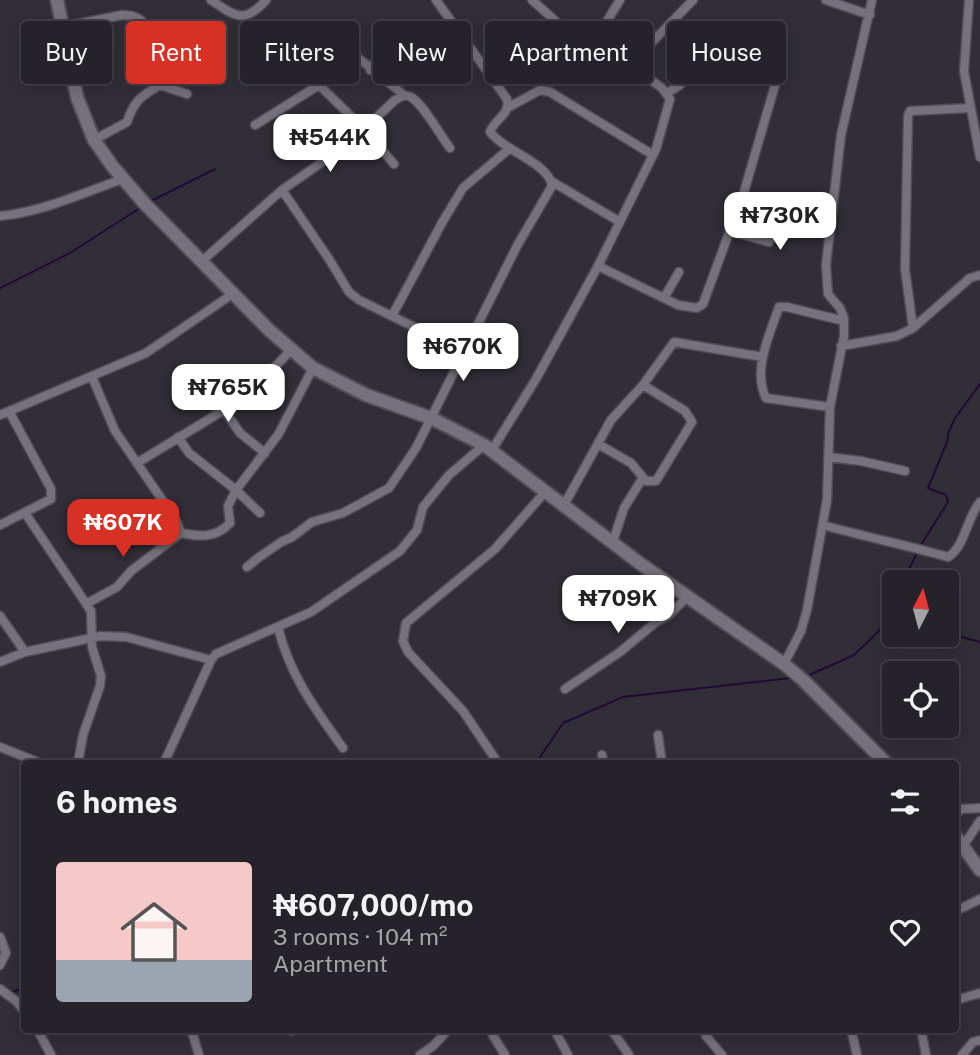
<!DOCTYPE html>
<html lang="en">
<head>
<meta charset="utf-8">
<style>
  body { margin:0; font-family:"Public Sans",sans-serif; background:#322f36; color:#f1f3f6; height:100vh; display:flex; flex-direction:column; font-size:26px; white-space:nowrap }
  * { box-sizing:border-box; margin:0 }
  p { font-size:23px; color:#a4a4a8 }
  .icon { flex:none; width:38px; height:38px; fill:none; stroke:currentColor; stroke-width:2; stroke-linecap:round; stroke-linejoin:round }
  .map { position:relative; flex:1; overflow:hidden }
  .panel { position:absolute; left:21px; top:760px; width:938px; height:273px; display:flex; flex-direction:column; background:#26222a; border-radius:7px; box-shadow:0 4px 18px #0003,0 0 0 2px #423f47 }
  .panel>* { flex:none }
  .guide { position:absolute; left:21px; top:21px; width:938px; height:63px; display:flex; gap:14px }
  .needle { width:46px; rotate:6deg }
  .controls { position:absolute; left:882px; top:570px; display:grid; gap:14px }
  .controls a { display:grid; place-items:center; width:77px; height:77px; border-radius:7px; background:#26222a; box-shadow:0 4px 18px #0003,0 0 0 2px #423f47; font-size:35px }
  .price { position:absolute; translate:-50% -60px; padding:0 16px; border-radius:14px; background:#fff; color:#222; font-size:23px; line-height:46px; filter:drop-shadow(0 2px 4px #0008) }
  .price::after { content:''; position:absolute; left:50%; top:42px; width:21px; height:16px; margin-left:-10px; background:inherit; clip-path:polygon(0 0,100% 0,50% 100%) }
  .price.current { background:#d93025; color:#fff }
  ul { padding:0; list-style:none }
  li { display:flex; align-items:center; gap:21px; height:175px; padding:0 35px }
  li+li { border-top:2px solid #423f47 }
  li span { display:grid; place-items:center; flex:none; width:196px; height:140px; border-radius:7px; color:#555 }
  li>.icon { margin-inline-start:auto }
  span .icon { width:84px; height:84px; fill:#fffc; stroke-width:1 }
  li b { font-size:30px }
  h2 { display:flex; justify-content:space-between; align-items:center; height:84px; padding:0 35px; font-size:30px }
  .chip { padding:0 24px; border-radius:7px; background:#26222a; box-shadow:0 4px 18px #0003,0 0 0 2px #423f47; font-size:24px; line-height:63px }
  .chip.current { background:#d93025; color:#fff }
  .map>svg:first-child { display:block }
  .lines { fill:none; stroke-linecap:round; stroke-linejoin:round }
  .stream { stroke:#220a36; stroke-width:2 }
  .street-casing { stroke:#504c54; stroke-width:11 }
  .secondary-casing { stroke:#504c54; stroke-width:16 }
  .street { stroke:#76717c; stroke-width:8 }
  .secondary { stroke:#76717c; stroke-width:12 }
</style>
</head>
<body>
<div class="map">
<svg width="980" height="1055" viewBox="0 0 980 1055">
  <rect width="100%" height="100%" fill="#322e38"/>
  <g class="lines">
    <path class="stream" d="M 151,201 L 215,169
      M 0,288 L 70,253 L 140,208
      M 921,545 L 948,502 L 946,495 L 928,488 L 947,442 L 949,431 L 955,418 L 980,384
      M 902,583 L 917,553
      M 886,625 L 894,600
      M 947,633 L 980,642
      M 807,676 L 854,655 L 882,628 L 894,622
      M 536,763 L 563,723 L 623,697 L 791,678
      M 9,994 L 24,987"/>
    <defs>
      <path id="street" d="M 211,0 C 235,16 244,25 266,0
        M 826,0 L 870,15
        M 969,0 L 964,71 L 980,157
        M 62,27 L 122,15 C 134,15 142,18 148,29 L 160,85
        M 341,44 L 404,95
        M 591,47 L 620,0
        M 630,65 L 693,0
        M 370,70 L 384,48
        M 667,93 L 680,85 L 715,42
        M 509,107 L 540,90 L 550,92 L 653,155
        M 255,125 L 319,85 L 364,129 L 394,164
        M 94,140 L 127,122 C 134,101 141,96 160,85 L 187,94
        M 551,181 L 620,222
        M 282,190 L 329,259 L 349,292 L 359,300 L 463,351
        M 0,216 C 43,212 82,193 123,179
        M 729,231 L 769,242 L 778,223 L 830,231
        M 202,261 L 282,190 L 348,144 L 395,100 C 400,97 405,94 411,97 C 424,105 440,135 450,148
        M 598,266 L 678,305 L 697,308 L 703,304 L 744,192 L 780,68
        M 664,298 L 679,272
        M 392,316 L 443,221 L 463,188 L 509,149
        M 913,328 L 905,269 L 908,116 L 910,111 L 970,108
        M 841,346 L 897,336 L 913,328 L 970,278 L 980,275
        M 92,377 L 115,431 L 176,520 L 181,533
        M 830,407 L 766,398 C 752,370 770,334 779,307 L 787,307 L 844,321
        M 224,410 L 240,433 L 265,453
        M 0,415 L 146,353 L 234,293
        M 178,437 L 189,453 L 236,490 L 260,513
        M 598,444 L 631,463 L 646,481 L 656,481 L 692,422 L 685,411 L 643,385
        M 492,450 L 536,379 L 598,266 L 656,149 L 670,99 L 662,88 L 630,65 L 579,42 L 532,0
        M 828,457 L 861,461 L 905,471
        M 137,463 L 224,410 L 274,368 L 291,350
        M 564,505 L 611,420 L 643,385 L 674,342 L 763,357
        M 25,513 L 91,611 L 92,647 L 101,676 L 100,686 L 83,735 L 78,763
        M 0,525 L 51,499 L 51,489 L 9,411
        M 823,525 C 865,537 907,545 948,557 C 965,547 967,517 980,502
        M 181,533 C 201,537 216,538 230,523 L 228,506 L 236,490 L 278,435 L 313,368
        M 613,541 L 624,508 L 642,479
        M 247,567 L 258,558 L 281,542 L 292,537 L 312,522 L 343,513 L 389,488 L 416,448 L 517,246 L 552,186 C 549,163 504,151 490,132 C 495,118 511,115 507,99 L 436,0
        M 86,604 L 117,587 L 131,571 L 181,533
        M 0,616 L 25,652
        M 278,627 C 289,674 315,709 343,748
        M 0,662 L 25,652 L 101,636 L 126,637 L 211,660
        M 784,664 L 801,631 L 807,610 L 827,500 L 830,407 L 844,336 L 844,318 L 840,308 L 828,294 L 826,265 L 841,135 L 872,0
        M 565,689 L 620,652 L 656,622 L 668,616 L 687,597
        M 658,735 L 662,763
        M 0,747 L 40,763
        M 602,755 L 603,763
        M 164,763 L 211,660 L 216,654 L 311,612 L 400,551 L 417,530 L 423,507 L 449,475 L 484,445
        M 498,763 L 463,711 L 408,652 L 403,641 L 406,623 L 495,549 L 546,491
        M 956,813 L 962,809 L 980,808
        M 963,846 L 980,821
        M 956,911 L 980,899
        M 0,937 L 6,953 L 0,965
        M 0,989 L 16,1001 L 24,1011
        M 956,1000 L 980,993
        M 37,1029 L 51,1055
        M 191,1029 L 199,1055
        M 489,1029 L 505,1055
        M 554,1029 L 568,1055
        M 611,1029 L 629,1055
        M 704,1029 L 706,1036 L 722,1055
        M 851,1029 L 857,1055
        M 921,1029 L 926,1055
        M 291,1031 L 296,1029
        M 420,1055 L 433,1046 L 449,1029
        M 962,1055 L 973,1042 L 980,1040"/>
      <path id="secondary" d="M 57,0 L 77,97 L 94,140 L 113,167 L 145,204 L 269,330 L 313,368 L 366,395 L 431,418 L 484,445 L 642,565 L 784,664 L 803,680 L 886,763
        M 956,837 L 980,870"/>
    </defs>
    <use href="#street" class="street-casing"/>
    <use href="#secondary" class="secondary-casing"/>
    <use href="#street" class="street"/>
    <use href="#secondary" class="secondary"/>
  </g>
</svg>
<div class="controls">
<a><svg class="needle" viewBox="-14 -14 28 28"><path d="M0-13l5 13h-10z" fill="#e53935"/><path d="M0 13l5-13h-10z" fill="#a4a4a8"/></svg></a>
<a><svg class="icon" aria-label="locate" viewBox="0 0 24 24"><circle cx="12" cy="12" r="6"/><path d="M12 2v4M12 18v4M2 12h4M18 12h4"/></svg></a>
</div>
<b class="price" style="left:330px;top:174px">₦544K</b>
<b class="price" style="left:780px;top:252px">₦730K</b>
<b class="price" style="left:463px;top:383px">₦670K</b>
<b class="price" style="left:228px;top:424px">₦765K</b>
<b class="price current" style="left:123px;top:559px">₦607K</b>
<b class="price" style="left:618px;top:635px">₦709K</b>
<div class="guide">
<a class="chip">Buy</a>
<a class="chip current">Rent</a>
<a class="chip">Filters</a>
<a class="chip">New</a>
<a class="chip">Apartment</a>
<a class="chip">House</a>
</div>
<section class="panel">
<h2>6 homes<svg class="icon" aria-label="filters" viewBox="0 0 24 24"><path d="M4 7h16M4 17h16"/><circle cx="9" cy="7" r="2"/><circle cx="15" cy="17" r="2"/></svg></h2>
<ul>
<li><span style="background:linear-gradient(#f6c9c9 70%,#9aa5b1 0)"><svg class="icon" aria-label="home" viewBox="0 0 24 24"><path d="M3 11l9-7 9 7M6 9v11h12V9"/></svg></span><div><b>₦607,000/mo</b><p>3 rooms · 104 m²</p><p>Apartment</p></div><svg class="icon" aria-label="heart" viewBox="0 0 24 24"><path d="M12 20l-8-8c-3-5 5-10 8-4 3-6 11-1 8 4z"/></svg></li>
</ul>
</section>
</div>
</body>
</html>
